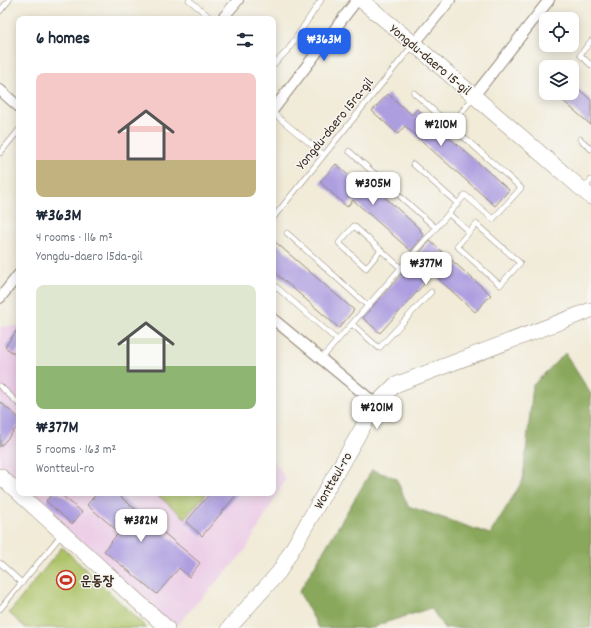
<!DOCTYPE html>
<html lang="en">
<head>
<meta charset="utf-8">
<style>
  body { margin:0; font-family:Dekko,"Poor Story",sans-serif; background:#f2f2f3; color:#1f2937; height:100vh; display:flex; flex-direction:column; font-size:15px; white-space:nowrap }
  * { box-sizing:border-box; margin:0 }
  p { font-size:13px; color:#747a83 }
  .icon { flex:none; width:22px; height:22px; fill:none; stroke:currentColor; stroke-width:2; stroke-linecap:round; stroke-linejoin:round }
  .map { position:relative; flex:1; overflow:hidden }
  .sheet { position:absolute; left:16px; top:16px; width:260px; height:480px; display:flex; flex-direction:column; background:#fff; border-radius:8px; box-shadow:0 2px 10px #0003 }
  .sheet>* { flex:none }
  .tools { position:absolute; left:539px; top:12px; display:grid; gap:8px }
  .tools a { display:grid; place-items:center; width:40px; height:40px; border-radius:8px; background:#fff; box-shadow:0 2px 10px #0003; font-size:20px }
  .price { position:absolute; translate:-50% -34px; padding:0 9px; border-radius:8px; background:#fff; color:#222; font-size:13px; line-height:26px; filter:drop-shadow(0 1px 2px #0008) }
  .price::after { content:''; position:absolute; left:50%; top:24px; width:12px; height:9px; margin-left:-6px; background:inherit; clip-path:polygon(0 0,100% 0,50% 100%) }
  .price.current { background:#2563eb; color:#fff }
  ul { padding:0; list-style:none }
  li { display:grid; align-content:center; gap:8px; height:212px; padding:0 20px }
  li span { display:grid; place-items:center; height:124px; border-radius:8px; color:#555 }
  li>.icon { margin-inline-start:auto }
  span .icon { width:72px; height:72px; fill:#fffc; stroke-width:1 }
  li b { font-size:17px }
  h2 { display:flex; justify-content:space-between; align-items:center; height:48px; padding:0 20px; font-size:17px }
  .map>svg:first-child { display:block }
  .built { fill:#edd0e8 }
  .green { fill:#adc266; stroke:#747642 }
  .forest { fill:#8aa85b; stroke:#62693c }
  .building { fill:#ad9ee0 }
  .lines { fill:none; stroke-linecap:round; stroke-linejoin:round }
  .lane-casing { stroke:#968a7b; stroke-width:6 }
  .street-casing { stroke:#968a7b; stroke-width:12 }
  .secondary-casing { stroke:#968a7b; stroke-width:16 }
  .lane { stroke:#fff; stroke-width:5 }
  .street { stroke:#fff; stroke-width:10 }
  .secondary { stroke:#fff; stroke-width:15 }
  .labels { text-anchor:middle; stroke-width:3; stroke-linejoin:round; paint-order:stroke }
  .street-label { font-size:14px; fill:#3b2a1e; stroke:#f6f6f2 }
  .poi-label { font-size:14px; font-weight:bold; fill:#3b2a1e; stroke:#f6f6f2; text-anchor:start }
</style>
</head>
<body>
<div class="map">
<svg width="591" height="628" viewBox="0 0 591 628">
  <rect width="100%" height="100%" fill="#f6f6f2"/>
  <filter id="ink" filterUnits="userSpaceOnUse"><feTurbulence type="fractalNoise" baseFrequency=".025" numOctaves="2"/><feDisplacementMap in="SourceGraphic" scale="8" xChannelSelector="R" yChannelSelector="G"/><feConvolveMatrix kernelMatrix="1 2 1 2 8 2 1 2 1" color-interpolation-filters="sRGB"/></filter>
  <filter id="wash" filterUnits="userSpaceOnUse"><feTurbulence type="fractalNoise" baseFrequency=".012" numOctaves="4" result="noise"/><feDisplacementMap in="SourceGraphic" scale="16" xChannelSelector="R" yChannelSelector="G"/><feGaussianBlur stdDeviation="0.9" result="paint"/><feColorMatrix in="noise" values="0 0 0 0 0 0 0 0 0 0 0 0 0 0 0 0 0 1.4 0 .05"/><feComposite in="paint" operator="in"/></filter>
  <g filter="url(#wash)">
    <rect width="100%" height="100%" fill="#f1ebd8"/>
    <path class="built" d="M 19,325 L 19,490 L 0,473 L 0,327 Z
      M 273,459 L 286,479 L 245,551 L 174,628 L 22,493 L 273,493 Z"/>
    <path class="green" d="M 155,493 L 207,493 L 185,518 Z
      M 62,547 L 147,628 L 26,628 L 9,613 Z"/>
    <path class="forest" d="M 565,353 L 591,394 L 591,628 L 444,628 L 431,608 L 381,624 L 374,628 L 319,628 L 299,592 L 372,470 L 396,478 L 408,506 L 490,534 L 523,480 L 533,385 Z"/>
    <g id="blocks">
      <path class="building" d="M 572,83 L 591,100 L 591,125 L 554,93 L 572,93 Z
        M 388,94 L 412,115 L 417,109 L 509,190 L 495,206 L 405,126 L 398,134 L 372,111 Z
        M 336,164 L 360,186 L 366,180 L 421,230 L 420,231 L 424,235 L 411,251 L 353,200 L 347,207 L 320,182 Z
        M 273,240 L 354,310 L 339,328 L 273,271 Z
        M 430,241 L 491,295 L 475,312 L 433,274 L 380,333 L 363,318 Z
        M 19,327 L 19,348 L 15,354 L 5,347 Z
        M 0,402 L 19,418 L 19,425 L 0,447 Z
        M 53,493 L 59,493 L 82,512 L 72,524 L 46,501 Z
        M 97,493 L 116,493 L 200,563 L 189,577 L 179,568 L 157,594 L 104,551 L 119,532 L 87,505 Z
        M 210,493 L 238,493 L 202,536 L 186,522 Z"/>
    </g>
  </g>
  <g filter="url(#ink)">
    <use href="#blocks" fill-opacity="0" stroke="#968a7b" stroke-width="1"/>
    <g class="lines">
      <defs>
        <path id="lane" d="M 189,0 L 212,19
          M 0,11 L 9,0
          M 591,41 L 580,55 L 591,65
          M 273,65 L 288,50 L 321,0
          M 273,113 L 324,155
          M 451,125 L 473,98
          M 580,139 L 591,149
          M 349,151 L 436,228
          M 0,153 L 19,130
          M 413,164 L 458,204
          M 584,189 L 591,180
          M 449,214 L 469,232
          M 273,218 L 413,45
          M 476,224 L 520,263 L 500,285 L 457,246 Z
          M 287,233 L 368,306
          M 381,250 L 366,268 L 339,243 L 354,226 L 401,268
          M 273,284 L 337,340
          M 352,324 L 379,348 L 431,292
          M 321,359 L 465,195 L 493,219 L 521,188 L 414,93
          M 0,386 L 19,404
          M 0,563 L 22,583
          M 0,609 L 62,534"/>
        <path id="street" d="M 222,19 L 238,0
          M 414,44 L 450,0
          M 0,90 L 19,107
          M 474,96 L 549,0
          M 273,110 L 357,0
          M 0,298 L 19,274
          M 273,319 L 376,404"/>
        <path id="secondary" d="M 361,0 L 414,44 L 591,197
          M 0,476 L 167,628
          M 229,628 L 279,572 L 376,404 L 395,385 L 591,310"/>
      </defs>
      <use href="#lane" class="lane-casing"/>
      <use href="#street" class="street-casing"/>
      <use href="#secondary" class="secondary-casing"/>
      <use href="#lane" class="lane"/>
      <use href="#street" class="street"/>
      <use href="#secondary" class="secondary"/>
    </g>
  </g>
  <defs>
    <symbol id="stadium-ring" viewBox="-11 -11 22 22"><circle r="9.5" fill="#f6f6f2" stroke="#c8321e" stroke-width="1.5"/><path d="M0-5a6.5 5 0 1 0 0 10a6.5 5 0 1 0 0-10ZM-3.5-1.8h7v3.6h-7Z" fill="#c8321e"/></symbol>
  </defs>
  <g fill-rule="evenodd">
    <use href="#stadium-ring" x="55" y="569" width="22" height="22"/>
  </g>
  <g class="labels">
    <g class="street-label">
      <text transform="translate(431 59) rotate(40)" y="5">Yongdu-daero 15-gil</text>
      <text transform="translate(334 123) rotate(-51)" y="5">Yongdu-daero 15ra-gil</text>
      <text transform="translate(332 480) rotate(-60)" y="5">Wontteul-ro</text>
    </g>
    <g class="poi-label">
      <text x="80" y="585">운동장</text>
    </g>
  </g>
</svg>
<div class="tools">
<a><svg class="icon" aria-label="locate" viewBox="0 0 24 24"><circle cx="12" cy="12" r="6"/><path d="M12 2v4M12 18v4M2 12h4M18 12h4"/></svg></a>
<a><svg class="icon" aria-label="layers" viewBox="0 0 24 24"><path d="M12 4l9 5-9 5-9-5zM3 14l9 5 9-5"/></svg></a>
</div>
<b class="price current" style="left:324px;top:62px">₩363M</b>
<b class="price" style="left:441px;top:147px">₩210M</b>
<b class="price" style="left:373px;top:206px">₩305M</b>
<b class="price" style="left:426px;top:286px">₩377M</b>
<b class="price" style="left:377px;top:430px">₩201M</b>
<b class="price" style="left:141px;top:543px">₩382M</b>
<section class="sheet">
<h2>6 homes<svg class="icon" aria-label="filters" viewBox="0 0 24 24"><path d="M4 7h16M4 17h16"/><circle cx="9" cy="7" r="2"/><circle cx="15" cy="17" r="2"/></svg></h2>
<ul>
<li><span style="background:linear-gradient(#f6c9c9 70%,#c2b280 0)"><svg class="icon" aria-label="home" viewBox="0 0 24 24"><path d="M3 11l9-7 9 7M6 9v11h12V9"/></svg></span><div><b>₩363M</b><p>4 rooms · 116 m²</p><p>Yongdu-daero 15da-gil</p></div></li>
<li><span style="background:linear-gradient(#dfe7d0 65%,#8fb573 0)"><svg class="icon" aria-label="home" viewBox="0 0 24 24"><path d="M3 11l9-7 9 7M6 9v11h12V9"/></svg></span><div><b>₩377M</b><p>5 rooms · 163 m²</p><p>Wontteul-ro</p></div></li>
</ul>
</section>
</div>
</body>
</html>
